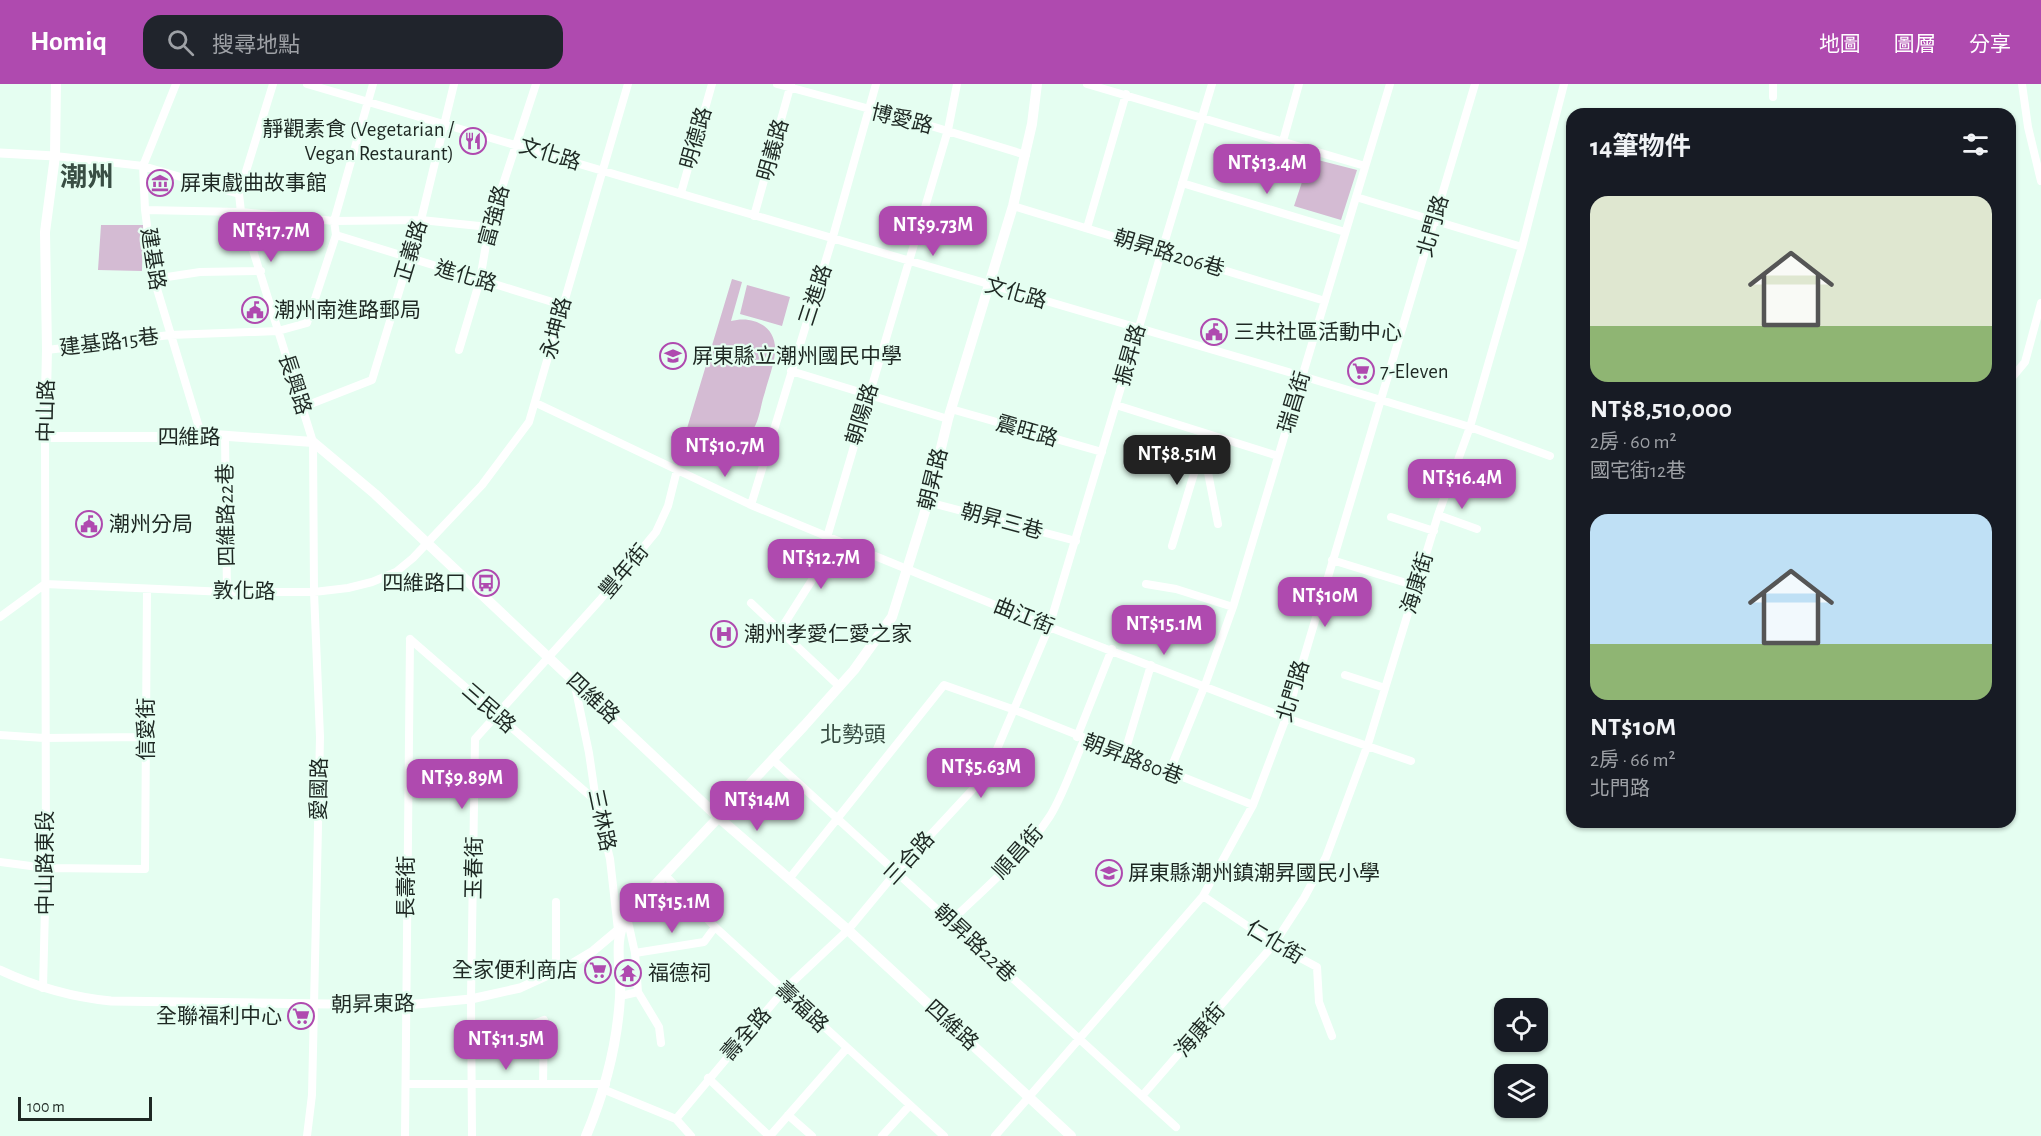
<!DOCTYPE html>
<html lang="zh-TW">
<head>
<meta charset="utf-8">
<style>
  body { margin:0; font-family:"Alegreya Sans","Noto Sans TC",sans-serif; background:#20242c; color:#f1f3f6; height:100vh; display:flex; flex-direction:column; font-size:22px; white-space:nowrap }
  * { box-sizing:border-box; margin:0 }
  p { font-size:20px; color:#9ea1a6 }
  .icon { flex:none; width:33px; height:33px; fill:none; stroke:currentColor; stroke-width:2; stroke-linecap:round; stroke-linejoin:round }
  .map { position:relative; flex:1; overflow:hidden }
  .side { position:absolute; left:1566px; top:24px; width:450px; height:720px; display:flex; flex-direction:column; background:#171b24; border-radius:18px; box-shadow:0 2px 4px #0004 }
  .side>* { flex:none }
  .fabs { position:absolute; left:1494px; top:914px; display:grid; gap:12px }
  .fabs a { display:grid; place-items:center; width:54px; height:54px; border-radius:12px; background:#171b24; box-shadow:0 2px 4px #0004; font-size:30px }
  .scale { position:absolute; left:18px; bottom:15px; width:134px; box-sizing:border-box; padding-left:6px; border:3px solid #1e2823; border-top:0; font-size:16px; line-height:21px; white-space:nowrap; color:#1e2823; -webkit-text-stroke:4px #e5fef1; paint-order:stroke }
  .price { position:absolute; translate:-50% -51px; padding:0 14px; border-radius:12px; background:#af4aaf; color:#fff; font-size:20px; line-height:39px; filter:drop-shadow(0 2px 3px #0008) }
  .price::after { content:''; position:absolute; left:50%; top:36px; width:18px; height:14px; margin-left:-9px; background:inherit; clip-path:polygon(0 0,100% 0,50% 100%) }
  .price.current { background:#222; color:#fff }
  ul { padding:0; list-style:none }
  li { display:grid; align-content:center; gap:12px; height:318px; padding:0 24px }
  li span { display:grid; place-items:center; height:186px; border-radius:18px; color:#555 }
  li>.icon { margin-inline-start:auto }
  span .icon { width:108px; height:108px; fill:#fffc; stroke-width:1 }
  li b { font-size:26px }
  h2 { display:flex; justify-content:space-between; align-items:center; height:72px; padding:0 24px; font-size:26px }
  header { display:flex; align-items:center; gap:36px; box-sizing:border-box; height:84px; padding:0 30px; background:#af4aaf; color:#fff }
  header strong { font-size:28px }
  nav { display:flex; gap:33px; margin-inline-start:auto; font-size:21px }
  .search { width:420px; height:54px; background:#20242c; display:flex; align-items:center; gap:15px; box-sizing:border-box; padding:0 21px; border-radius:18px; color:#9ea1a6; font-size:22px }
  .map>svg:first-child { display:block }
  .green { fill:#d4bbd3 }
  .lines { fill:none; stroke-linecap:round; stroke-linejoin:round }
  .minor { stroke:#fff; stroke-width:8 }
  .tertiary { stroke:#fff; stroke-width:9 }
  .secondary { stroke:#fff; stroke-width:10 }
  .labels { text-anchor:middle; stroke-width:4.5; stroke-linejoin:round; paint-order:stroke }
  .street-label { font-size:21px; fill:#1e2823; stroke:#e5fef1 }
  .poi-label { font-size:21px; fill:#1e2823; stroke:#e5fef1; text-anchor:start }
  .neighbourhood-label { font-size:22px; fill:#394e44; stroke:#e5fef1 }
  .district-label { font-size:27px; font-weight:bold; fill:#394e44; stroke:#e5fef1 }
</style>
</head>
<body>
<header>
<strong>Homiq</strong>
<div class="search"><svg class="icon" aria-label="search" viewBox="0 0 24 24"><circle cx="10" cy="10" r="6"/><path d="M15 15l6 6"/></svg>搜尋地點</div>
<nav><a>地圖</a><a>圖層</a><a>分享</a></nav>
</header>
<div class="map">
<svg width="2041" height="1052" viewBox="0 0 2041 1052">
  <rect width="100%" height="100%" fill="#e5fef1"/>
  <path class="green" d="M 1310,74 L 1357,86 L 1341,136 L 1294,122 Z
    M 101,141 L 143,141 L 142,187 L 98,186 Z
    M 732,195 L 742,198 L 731,237 C 753,231 777,242 775,268 C 774,281 768,296 765,308 C 761,319 760,334 754,344 C 740,367 715,361 699,346 L 696,355 L 685,351 Z
    M 747,201 L 790,213 L 782,242 L 740,230 Z"/>
  <g class="lines">
    <path class="minor" d="M 176,0 L 143,82 L 145,126 L 154,195 L 201,350
      M 273,0 L 239,110 L 241,128 L 313,358 L 314,508 L 320,653 L 312,1011 L 307,1052
      M 307,0 L 1302,292 L 1470,343 L 1550,372
      M 777,0 L 918,38 L 1026,71
      M 1087,0 L 1365,82
      M 1773,0 L 1773,13
      M 2022,0 L 2028,43 L 2041,97
      M 1283,57 L 1299,0
      M 55,72 L 143,82 L 239,110
      M 1182,99 L 1345,148
      M 681,109 L 712,0
      M 1356,113 L 1522,163
      M 1013,122 L 1325,217
      M 145,126 L 241,128 L 334,137 L 421,136 L 489,143
      M 754,132 L 791,0
      M 1087,144 L 1126,10
      M 336,151 L 562,221
      M 154,195 L 200,188 L 261,187
      M 47,266 L 170,251 L 278,247 L 307,239 L 336,151 L 334,137 L 373,0
      M 459,266 L 480,196 L 489,143 L 536,0
      M 791,287 L 948,335
      M 2010,296 L 2025,278 L 2041,219
      M 536,319 L 751,421 L 826,452 L 1049,543 L 1286,634 L 1411,677
      M 1116,321 L 1278,372
      M 303,323 L 372,296 L 421,136 L 454,0
      M 951,325 L 1102,368
      M 225,353 L 227,508
      M 1203,363 L 1218,440
      M 928,418 L 1076,457
      M 751,421 L 832,156 L 876,0
      M 1438,431 L 1477,445
      M 1391,433 L 1434,447
      M 1172,462 L 1206,350
      M 1332,476 L 1416,502
      M 45,500 L 227,508 L 314,508 L 348,504 L 372,498 L 396,488 L 413,474 L 482,401 L 529,338 L 628,0
      M 1146,500 L 1176,505 L 1233,523
      M 751,519 L 839,602
      M 0,533 L 45,500
      M 781,545 L 812,496 L 822,470 L 948,46 L 957,0
      M 410,555 L 596,717
      M 1345,591 L 1385,604
      M 574,597 L 589,669 L 596,717 L 610,775 L 618,846
      M 0,651 L 44,654 L 146,653
      M 1077,653 L 1112,565
      M 1124,671 L 1151,581
      M 772,675 L 1176,1043
      M 1169,689 L 1205,601 L 1233,523 L 1390,0
      M 2010,702 L 2010,704
      M 0,778 L 46,784 L 145,785 L 147,505
      M 664,790 L 715,843 L 944,1052
      M 789,795 L 944,601 L 1015,626 L 1253,721
      M 1203,812 L 1274,860 L 1317,883 L 1319,918 L 1332,952
      M 627,833 L 635,869 L 638,908 L 659,943 L 661,959
      M 951,837 C 985,804 1024,772 1050,732 C 1064,709 1073,681 1084,656
      M 635,869 L 704,858 L 715,843
      M 556,887 L 556,818
      M 43,904 L 46,784 L 45,353
      M 620,912 L 638,908
      M 504,951 L 544,936 L 543,1000
      M 708,994 L 769,1052
      M 406,1000 L 606,1000
      M 605,1006 L 676,1035 L 691,1052
      M 1142,1012 L 1274,860 L 1304,814 L 1326,773 L 1368,660 L 1438,431 L 1470,343 L 1522,163 L 1564,0
      M 788,1031 L 812,1052
      M 676,1035 L 784,906 L 848,846 L 897,787 L 986,691 L 1049,543 L 1212,0
      M 405,1052 L 410,555
      M 472,1052 L 471,915 L 475,655 L 600,516 L 656,448 L 668,422 L 677,386
      M 770,1052 L 847,964
      M 882,1052 L 910,1021
      M 995,1052 L 1203,812 L 1253,721 L 1286,634 L 1475,0"/>
    <path class="tertiary" d="M 0,69 L 55,72
      M 0,886 C 36,903 71,913 111,917 L 406,921 L 471,915 L 520,904 L 568,882 L 593,867 L 618,846"/>
    <path class="secondary" d="M 56,0 L 55,72 L 45,148 L 47,266 L 45,353 L 158,353 L 201,350 L 313,358 L 375,410 L 718,733 L 848,846 L 1071,1052
      M 586,1052 C 605,1007 617,963 620,913 C 622,884 612,858 627,831 L 804,642 L 854,586 L 892,533 L 928,418 L 948,335 L 1013,122 L 1032,40 L 1037,0"/>
  </g>
  <defs>
    <symbol id="restaurant-ring" viewBox="-11 -11 22 22"><circle r="9.5" fill="#e5fef1" stroke="#af4aaf" stroke-width="1.5"/><path d="M-5-6h1v4h1v-4h1v4h1v-4h1v5L-1.5 .5V6h-2V.5L-5-1ZM5-6V6H3V1.5H1.5Q1.5-4 5-6Z" fill="#af4aaf"/></symbol>
    <symbol id="museum-ring" viewBox="-11 -11 22 22"><circle r="9.5" fill="#e5fef1" stroke="#af4aaf" stroke-width="1.5"/><path d="M0-6L6-3V-2H-6V-3ZM-5-1h2V3h-2ZM-1-1h2V3h-2ZM3-1h2V3H3ZM-6 4H6V6H-6Z" fill="#af4aaf"/></symbol>
    <symbol id="civic-ring" viewBox="-11 -11 22 22"><circle r="9.5" fill="#e5fef1" stroke="#af4aaf" stroke-width="1.5"/><path d="M-.6-6.5H3V-4.5H.6V-3L4-1V1h2V6H-6V1h2V-1L-.6-3ZM-1.2 2.5V6h2.4V2.5Z" fill="#af4aaf"/></symbol>
    <symbol id="school-ring" viewBox="-11 -11 22 22"><circle r="9.5" fill="#e5fef1" stroke="#af4aaf" stroke-width="1.5"/><path d="M0-5L7-2L0 1L-7-2ZM-4 1L0 2.5L4 1V4Q0 6-4 4Z" fill="#af4aaf"/></symbol>
    <symbol id="supermarket-ring" viewBox="-11 -11 22 22"><circle r="9.5" fill="#e5fef1" stroke="#af4aaf" stroke-width="1.5"/><path d="M-6-5.5h2.5l.6 2H6L4.5 2H-2.5L-4.4-4H-6ZM-1.5 3.2a1.3 1.3 0 1 0 .1 0ZM3 3.2a1.3 1.3 0 1 0 .1 0Z" fill="#af4aaf"/></symbol>
    <symbol id="bus-ring" viewBox="-11 -11 22 22"><circle r="9.5" fill="#e5fef1" stroke="#af4aaf" stroke-width="1.5"/><path d="M-5-6H5V4H4V6H2V4H-2V6H-4V4H-5ZM-3.5-4V0h7V-4ZM-3.5 1.2v1.5H-2V1.2ZM2 1.2v1.5H3.5V1.2Z" fill="#af4aaf"/></symbol>
    <symbol id="hospital-ring" viewBox="-11 -11 22 22"><circle r="9.5" fill="#e5fef1" stroke="#af4aaf" stroke-width="1.5"/><path d="M-5-5h3v3.5h4V-5h3V5h-3V1.5h-4V5h-3Z" fill="#af4aaf"/></symbol>
    <symbol id="temple-ring" viewBox="-11 -11 22 22"><circle r="9.5" fill="#e5fef1" stroke="#af4aaf" stroke-width="1.5"/><path d="M0-6L5-2H3V0L6.5 2.5H4V6H1.5V3h-3V6H-4V2.5H-6.5L-3 0V-2H-5Z" fill="#af4aaf"/></symbol>
  </defs>
  <g fill-rule="evenodd">
    <use href="#restaurant-ring" x="458" y="42" width="30" height="30"/>
    <use href="#museum-ring" x="145" y="84" width="30" height="30"/>
    <use href="#civic-ring" x="240" y="211" width="30" height="30"/>
    <use href="#civic-ring" x="1199" y="233" width="30" height="30"/>
    <use href="#school-ring" x="658" y="257" width="30" height="30"/>
    <use href="#supermarket-ring" x="1346" y="272" width="30" height="30"/>
    <use href="#civic-ring" x="74" y="425" width="30" height="30"/>
    <use href="#bus-ring" x="471" y="484" width="30" height="30"/>
    <use href="#hospital-ring" x="709" y="535" width="30" height="30"/>
    <use href="#school-ring" x="1094" y="774" width="30" height="30"/>
    <use href="#supermarket-ring" x="583" y="871" width="30" height="30"/>
    <use href="#temple-ring" x="613" y="874" width="30" height="30"/>
    <use href="#supermarket-ring" x="286" y="917" width="30" height="30"/>
  </g>
  <g class="labels">
    <g class="street-label">
      <text transform="translate(902 35) rotate(14)" y="7">博愛路</text>
      <text transform="translate(696 54) rotate(-74)" y="7">明德路</text>
      <text transform="translate(773 66) rotate(-74)" y="7">明義路</text>
      <text transform="translate(550 70) rotate(17)" y="7">文化路</text>
      <text transform="translate(494 132) rotate(-75)" y="7">富強路</text>
      <text transform="translate(1433 142) rotate(-74)" y="7">北門路</text>
      <text transform="translate(411 167) rotate(-73)" y="7">正義路</text>
      <text transform="translate(1169 169) rotate(17)" y="7">朝昇路206巷</text>
      <text transform="translate(153 175) rotate(81)" y="7">建基路</text>
      <text transform="translate(466 192) rotate(16)" y="7">進化路</text>
      <text transform="translate(1016 209) rotate(16)" y="7">文化路</text>
      <text transform="translate(815 211) rotate(-72)" y="7">三進路</text>
      <text transform="translate(556 244) rotate(-75)" y="7">永坤路</text>
      <text transform="translate(109 258) rotate(-7)" y="7">建基路15巷</text>
      <text transform="translate(1130 271) rotate(-74)" y="7">振昇路</text>
      <text transform="translate(295 300) rotate(72)" y="7">長興路</text>
      <text transform="translate(1294 318) rotate(-73)" y="7">瑞昌街</text>
      <text transform="translate(46 327) rotate(-89)" y="7">中山路</text>
      <text transform="translate(862 330) rotate(-73)" y="7">朝陽路</text>
      <text transform="translate(1027 347) rotate(16)" y="7">震旺路</text>
      <text x="189" y="360">四維路</text>
      <text transform="translate(933 395) rotate(-76)" y="7">朝昇路</text>
      <text transform="translate(226 431) rotate(-91)" y="7">四維路22巷</text>
      <text transform="translate(1002 437) rotate(15)" y="7">朝昇三巷</text>
      <text transform="translate(624 487) rotate(-50)" y="7">豐年街</text>
      <text transform="translate(1417 499) rotate(-73)" y="7">海康街</text>
      <text transform="translate(244 507) rotate(1)" y="7">敦化路</text>
      <text transform="translate(1024 532) rotate(22)" y="7">曲江街</text>
      <text transform="translate(1293 607) rotate(-73)" y="7">北門路</text>
      <text transform="translate(593 614) rotate(43)" y="7">四維路</text>
      <text transform="translate(489 624) rotate(41)" y="7">三民路</text>
      <text transform="translate(146 645) rotate(-90)" y="7">信愛街</text>
      <text transform="translate(1133 675) rotate(21)" y="7">朝昇路80巷</text>
      <text transform="translate(319 705) rotate(-89)" y="7">愛國路</text>
      <text transform="translate(602 736) rotate(78)" y="7">三林路</text>
      <text transform="translate(1018 768) rotate(-48)" y="7">順昌街</text>
      <text transform="translate(909 774) rotate(-48)" y="7">三合路</text>
      <text transform="translate(45 779) rotate(-90)" y="7">中山路東段</text>
      <text transform="translate(474 784) rotate(-89)" y="7">玉春街</text>
      <text transform="translate(406 803) rotate(-90)" y="7">長壽街</text>
      <text transform="translate(1275 858) rotate(31)" y="7">仁化街</text>
      <text transform="translate(975 859) rotate(43)" y="7">朝昇路22巷</text>
      <text transform="translate(373 920) rotate(-1)" y="7">朝昇東路</text>
      <text transform="translate(802 923) rotate(43)" y="7">壽福路</text>
      <text transform="translate(952 941) rotate(42)" y="7">四維路</text>
      <text transform="translate(1200 946) rotate(-49)" y="7">海康街</text>
      <text transform="translate(746 950) rotate(-49)" y="7">壽全路</text>
    </g>
    <g class="poi-label">
      <text x="454" y="52" text-anchor="end">靜觀素食 (Vegetarian /<tspan x="454" dy="24">Vegan Restaurant)</tspan></text>
      <text x="180" y="106">屏東戲曲故事館</text>
      <text x="274" y="233">潮州南進路郵局</text>
      <text x="1234" y="255">三共社區活動中心</text>
      <text x="692" y="279">屏東縣立潮州國民中學</text>
      <text x="1380" y="294">7-Eleven</text>
      <text x="109" y="447">潮州分局</text>
      <text x="466" y="506" text-anchor="end">四維路口</text>
      <text x="744" y="557">潮州孝愛仁愛之家</text>
      <text x="1128" y="796">屏東縣潮州鎮潮昇國民小學</text>
      <text x="578" y="893" text-anchor="end">全家便利商店</text>
      <text x="648" y="896">福德祠</text>
      <text x="282" y="939" text-anchor="end">全聯福利中心</text>
    </g>
    <g class="neighbourhood-label">
      <text x="853" y="658">北勢頭</text>
    </g>
    <g class="district-label">
      <text x="87" y="102">潮州</text>
    </g>
  </g>
</svg>
<div class="fabs">
<a><svg class="icon" aria-label="locate" viewBox="0 0 24 24"><circle cx="12" cy="12" r="6"/><path d="M12 2v4M12 18v4M2 12h4M18 12h4"/></svg></a>
<a><svg class="icon" aria-label="layers" viewBox="0 0 24 24"><path d="M12 4l9 5-9 5-9-5zM3 14l9 5 9-5"/></svg></a>
</div>
<div class="scale">100 m</div>
<b class="price" style="left:1267px;top:111px">NT$13.4M</b>
<b class="price" style="left:933px;top:173px">NT$9.73M</b>
<b class="price" style="left:271px;top:179px">NT$17.7M</b>
<b class="price" style="left:725px;top:394px">NT$10.7M</b>
<b class="price current" style="left:1177px;top:402px">NT$8.51M</b>
<b class="price" style="left:1462px;top:426px">NT$16.4M</b>
<b class="price" style="left:821px;top:506px">NT$12.7M</b>
<b class="price" style="left:1325px;top:544px">NT$10M</b>
<b class="price" style="left:1164px;top:572px">NT$15.1M</b>
<b class="price" style="left:981px;top:715px">NT$5.63M</b>
<b class="price" style="left:462px;top:726px">NT$9.89M</b>
<b class="price" style="left:757px;top:748px">NT$14M</b>
<b class="price" style="left:672px;top:850px">NT$15.1M</b>
<b class="price" style="left:506px;top:987px">NT$11.5M</b>
<section class="side">
<h2>14筆物件<svg class="icon" aria-label="filters" viewBox="0 0 24 24"><path d="M4 7h16M4 17h16"/><circle cx="9" cy="7" r="2"/><circle cx="15" cy="17" r="2"/></svg></h2>
<ul>
<li><span style="background:linear-gradient(#dfe7d0 70%,#8fb573 0)"><svg class="icon" aria-label="home" viewBox="0 0 24 24"><path d="M3 11l9-7 9 7M6 9v11h12V9"/></svg></span><div><b>NT$8,510,000</b><p>2房 · 60 m²</p><p>國宅街12巷</p></div></li>
<li><span style="background:linear-gradient(#bfe0f5 70%,#8fb573 0)"><svg class="icon" aria-label="home" viewBox="0 0 24 24"><path d="M3 11l9-7 9 7M6 9v11h12V9"/></svg></span><div><b>NT$10M</b><p>2房 · 66 m²</p><p>北門路</p></div></li>
</ul>
</section>
</div>
</body>
</html>
